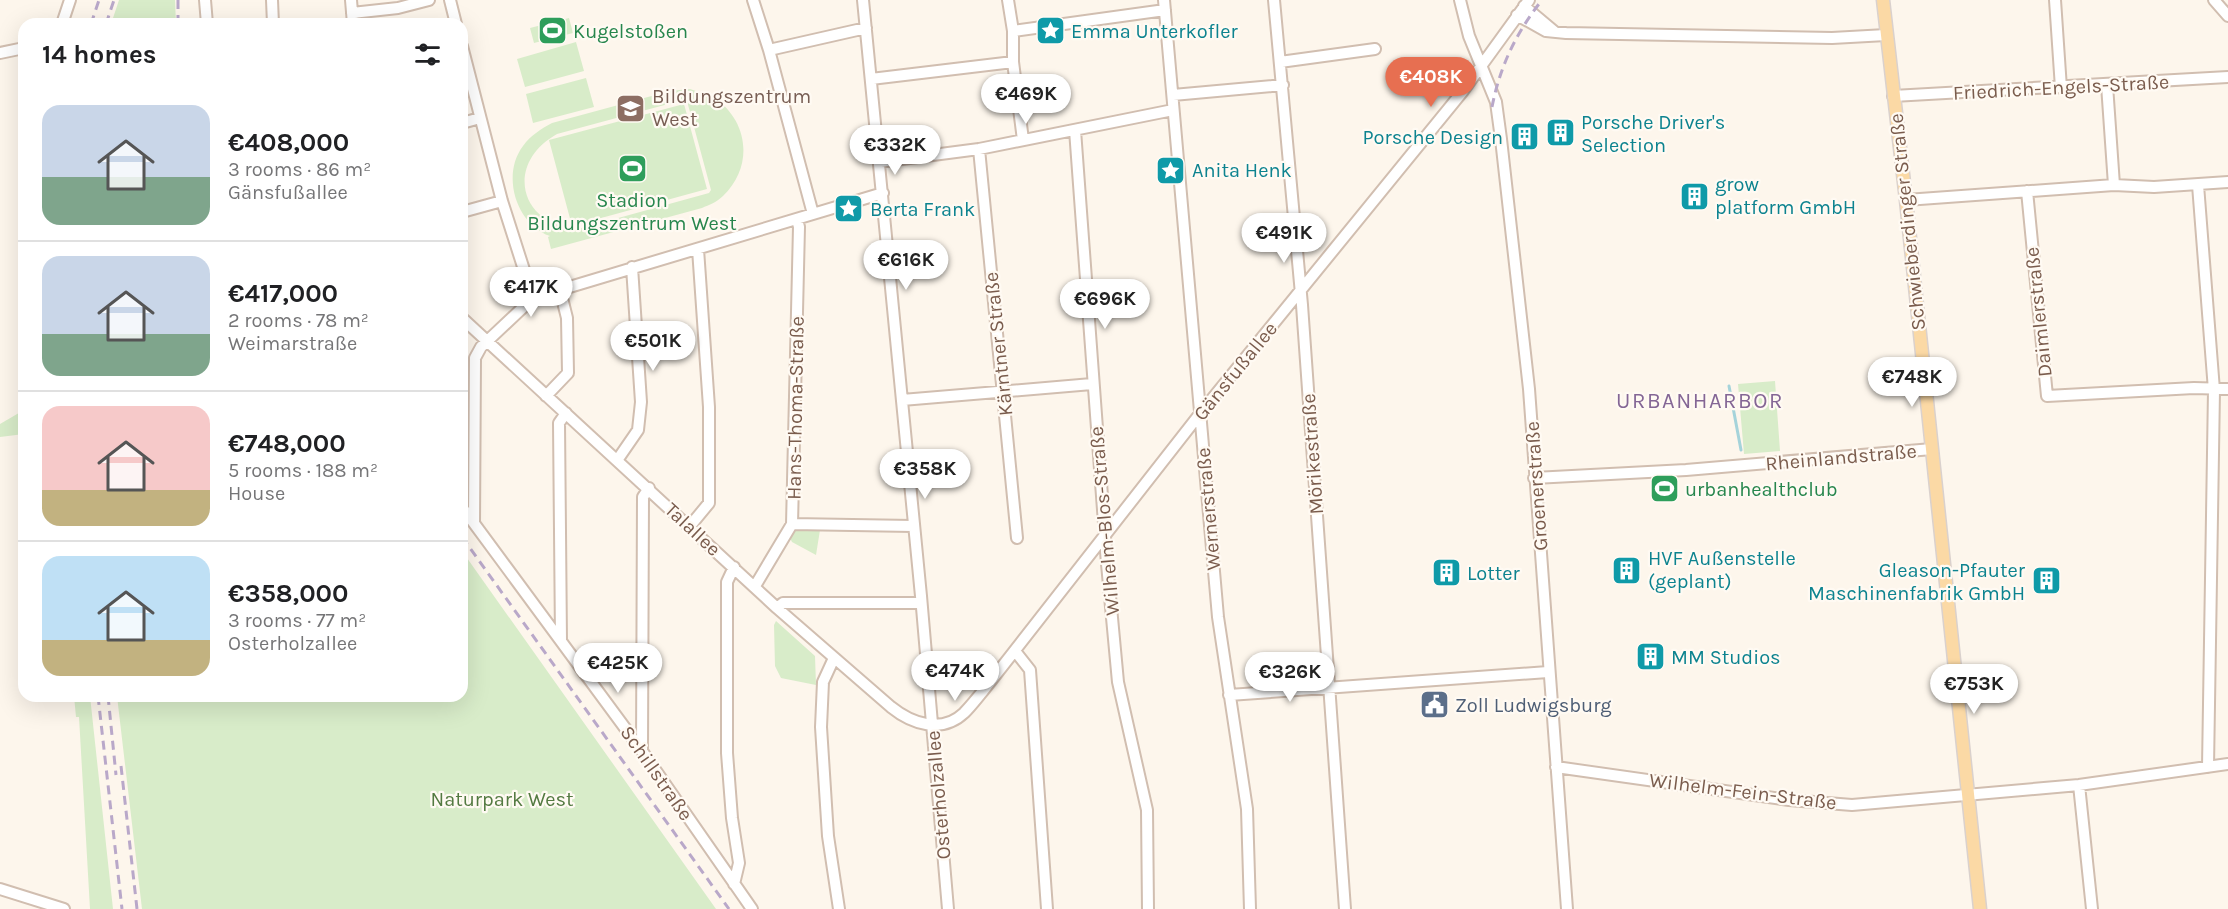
<!DOCTYPE html>
<html lang="en">
<head>
<meta charset="utf-8">
<style>
  body { margin:0; font-family:Karla,sans-serif; background:#f2f2f2; color:#202124; height:100vh; display:flex; flex-direction:column; font-size:22px; white-space:nowrap }
  * { box-sizing:border-box; margin:0 }
  p { font-size:20px; color:#757577 }
  .icon { flex:none; width:33px; height:33px; fill:none; stroke:currentColor; stroke-width:2; stroke-linecap:round; stroke-linejoin:round }
  .map { position:relative; flex:1; overflow:hidden }
  .side { position:absolute; left:18px; top:18px; width:450px; height:684px; display:flex; flex-direction:column; background:#fff; border-radius:18px; box-shadow:0 6px 24px #0002 }
  .side>* { flex:none }
  .price { position:absolute; translate:-50% -51px; padding:0 14px; border-radius:21px; background:#fff; color:#222; font-size:20px; line-height:39px; filter:drop-shadow(0 2px 3px #0008) }
  .price::after { content:''; position:absolute; left:50%; top:36px; width:18px; height:14px; margin-left:-9px; background:inherit; clip-path:polygon(0 0,100% 0,50% 100%) }
  .price.current { background:#e76f51; color:#fff }
  ul { padding:0; list-style:none }
  li { display:flex; align-items:center; gap:18px; height:150px; padding:0 24px }
  li+li { border-top:2px solid #e0e0e0 }
  li span { display:grid; place-items:center; flex:none; width:168px; height:120px; border-radius:18px; color:#555 }
  li>.icon { margin-inline-start:auto }
  span .icon { width:72px; height:72px; fill:#fffc; stroke-width:1 }
  li b { font-size:26px }
  h2 { display:flex; justify-content:space-between; align-items:center; height:72px; padding:0 24px; font-size:26px }
  .map>svg:first-child { display:block }
  .green { fill:#d8ecc9; fill-rule:evenodd }
  .lines { fill:none; stroke-linecap:round; stroke-linejoin:round }
  .stream { stroke:#a5d3da; stroke-width:3 }
  .minor-casing { stroke:#d1beb0; stroke-width:14 }
  .major-casing { stroke:#dad1cd; stroke-width:15 }
  .minor { stroke:#fff; stroke-width:10 }
  .major { stroke:#fbd9a5; stroke-width:12 }
  .rail { stroke:#b9a8c9; stroke-width:3; stroke-dasharray:9 6; stroke-linecap:butt }
  .labels { text-anchor:middle; stroke-width:4.5; stroke-linejoin:round; paint-order:stroke }
  .leisure-label { font-size:20px; fill:#27864d; stroke:#fffaf3; text-anchor:start }
  .culture-label { font-size:20px; fill:#0d838f; stroke:#fffaf3; text-anchor:start }
  .street-label { font-size:20px; fill:#7a5c4d; stroke:#fffaf3 }
  .education-label { font-size:20px; fill:#785e54; stroke:#fffaf3; text-anchor:start }
  .service-label { font-size:20px; fill:#4e5e75; stroke:#fffaf3; text-anchor:start }
  .park-label { font-size:20px; fill:#537a41; stroke:#fffaf3 }
  .quarter-label { font-size:22px; letter-spacing:1.5px; fill:#846695; stroke:#fffaf3 }
</style>
</head>
<body>
<div class="map">
<svg width="2228" height="909" viewBox="0 0 2228 909">
  <rect width="100%" height="100%" fill="#fdf6ec"/>
  <path class="green" d="M 119,0 L 175,0 L 176,24 L 111,24 Z
    M 569,18 L 573,33 L 534,43 L 530,28 Z
    M 576,42 L 584,71 L 525,87 L 517,59 Z
    M 586,78 L 594,107 L 533,123 L 526,94 Z
    M 690,89 C 698,92 706,93 713,97 C 749,120 754,167 723,196 C 717,202 709,205 702,208 L 551,249 L 548,237 L 550,236 C 516,224 501,175 523,146 C 531,135 541,129 552,123 L 670,91 ZM 687,101 L 711,190 L 709,193 L 582,228 C 520,229 503,164 557,134 L 672,103 Z
    M 684,104 L 707,189 L 572,226 L 549,140 Z
    M 1775,381 L 1780,451 L 1744,454 L 1738,384 Z
    M 24,410 L 24,434 L 0,437 L 0,424 Z
    M 806,527 L 820,530 L 816,555 L 792,542 L 790,538 L 796,530 Z
    M 462,551 L 716,909 L 142,909 L 117,696 L 462,696 Z
    M 776,621 L 815,656 L 816,685 L 781,678 L 775,666 L 774,625 Z
    M 74,696 L 90,696 L 113,909 L 90,909 L 79,717 L 76,717 Z"/>
  <g class="lines">
    <path class="stream" d="M 1729,386 L 1741,450"/>
    <defs>
      <path id="minor" d="M 205,0 L 207,24
        M 272,0 L 273,24
        M 351,0 L 353,24
        M 450,0 L 456,24
        M 753,0 L 769,50 L 813,214
        M 863,0 L 921,596 L 948,909
        M 1008,0 L 1013,31 L 1013,62 L 1023,140
        M 1164,0 L 1218,617 L 1247,809 L 1250,909
        M 1274,0 L 1302,305 L 1345,909
        M 1460,0 L 1469,36 L 1496,102 L 1501,139 L 1529,389 L 1567,909
        M 2055,0 L 2061,88
        M 2214,0 L 2228,16
        M 1524,6 L 1555,32
        M 352,13 L 398,8 L 429,0
        M 1517,15 L 1546,31 L 1566,33 L 1832,38 L 1886,35
        M 62,24 L 70,0
        M 1013,31 L 1165,10
        M 462,46 L 502,201 L 533,298
        M 769,50 L 866,28
        M 0,53 L 24,48
        M 1280,62 L 1375,49
        M 871,79 L 1013,62
        M 2107,85 L 2114,185
        M 1173,95 L 1283,85
        M 1893,96 L 2228,77
        M 462,123 L 480,118
        M 1075,130 L 1107,564 L 1118,682 L 1147,810 L 1148,909
        M 979,149 L 1017,538
        M 879,162 L 979,149 L 1173,110
        M 2198,185 L 2214,390 L 2208,767
        M 2027,191 L 2047,396 L 2194,388 L 2228,389
        M 1906,200 L 2114,185 L 2154,187 L 2228,182
        M 462,212 L 502,201
        M 462,318 L 777,608 L 891,707 C 912,724 942,734 964,713 C 971,706 977,698 983,691 L 1199,415 L 1463,91 L 1529,0
        M 546,396 L 568,373 L 567,318 L 560,290
        M 902,400 L 1092,384
        M 618,459 L 638,430 L 641,402 L 632,267
        M 1534,478 L 1686,470 L 1932,449
        M 462,507 L 642,751 L 752,909
        M 474,523 L 475,358 L 481,347 L 533,298 L 883,193
        M 792,524 L 913,526
        M 690,526 L 709,503 L 709,407 L 698,249
        M 755,586 L 792,524 L 799,227 L 797,219
        M 777,608 L 783,603 L 921,603
        M 561,640 L 559,423 L 566,413
        M 1015,651 L 1030,670 L 1047,909
        M 834,658 L 823,682 L 821,727 L 828,836 L 839,909
        M 1229,695 L 1548,672
        M 642,750 L 643,497 L 649,488
        M 1556,767 L 1789,800 L 1852,805 L 2079,785 L 2228,764
        M 2079,785 L 2092,909
        M 734,884 L 739,863 L 732,818 L 727,753 L 727,582 L 734,567
        M 0,889 L 64,909"/>
      <path id="major" d="M 1883,0 L 1906,200 L 1980,909"/>
    </defs>
    <use href="#minor" class="minor-casing"/>
    <use href="#major" class="major-casing"/>
    <use href="#minor" class="minor"/>
    <use href="#major" class="major"/>
    <path class="rail" d="M 178,0 L 178,24
      M 91,24 L 99,0
      M 106,24 L 114,0
      M 1492,107 C 1500,66 1516,33 1542,0
      M 462,537 L 729,909
      M 98,696 L 122,909
      M 108,696 L 116,775
      M 121,766 L 137,909"/>
  </g>
  <defs>
    <symbol id="stadium-square" viewBox="-11 -11 22 22"><rect x="-9" y="-9" width="18" height="18" rx="4" fill="#2e9e5b" stroke="#fffaf3"/><path d="M0-5a6.5 5 0 1 0 0 10a6.5 5 0 1 0 0-10ZM-3.5-1.8h7v3.6h-7Z" fill="#fff"/></symbol>
    <symbol id="sight-square" viewBox="-11 -11 22 22"><rect x="-9" y="-9" width="18" height="18" rx="4" fill="#0f9aa8" stroke="#fffaf3"/><path d="M0-6L1.8-2.2L6-1.7L2.9 1.2L3.7 5.4L0 3.3L-3.7 5.4L-2.9 1.2L-6-1.7L-1.8-2.2Z" fill="#fff"/></symbol>
    <symbol id="school-square" viewBox="-11 -11 22 22"><rect x="-9" y="-9" width="18" height="18" rx="4" fill="#8d6e63" stroke="#fffaf3"/><path d="M0-5L7-2L0 1L-7-2ZM-4 1L0 2.5L4 1V4Q0 6-4 4Z" fill="#fff"/></symbol>
    <symbol id="building-square" viewBox="-11 -11 22 22"><rect x="-9" y="-9" width="18" height="18" rx="4" fill="#0f9aa8" stroke="#fffaf3"/><path d="M-4-6H4V6H1V3H-1V6H-4ZM-2.5-4.3h1.7v1.8h-1.7ZM.8-4.3h1.7v1.8H.8ZM-2.5-1h1.7V.8h-1.7ZM.8-1h1.7V.8H.8Z" fill="#fff"/></symbol>
    <symbol id="civic-square" viewBox="-11 -11 22 22"><rect x="-9" y="-9" width="18" height="18" rx="4" fill="#5c6f8a" stroke="#fffaf3"/><path d="M-.6-6.5H3V-4.5H.6V-3L4-1V1h2V6H-6V1h2V-1L-.6-3ZM-1.2 2.5V6h2.4V2.5Z" fill="#fff"/></symbol>
  </defs>
  <g fill-rule="evenodd">
    <use href="#stadium-square" x="536" y="14" width="33" height="33"/>
    <use href="#sight-square" x="1034" y="14" width="33" height="33"/>
    <use href="#school-square" x="614" y="92" width="33" height="33"/>
    <use href="#building-square" x="1544" y="116" width="33" height="33"/>
    <use href="#building-square" x="1508" y="120" width="33" height="33"/>
    <use href="#stadium-square" x="616" y="152" width="33" height="33"/>
    <use href="#sight-square" x="1154" y="154" width="33" height="33"/>
    <use href="#building-square" x="1678" y="180" width="33" height="33"/>
    <use href="#sight-square" x="832" y="192" width="33" height="33"/>
    <use href="#stadium-square" x="1648" y="472" width="33" height="33"/>
    <use href="#building-square" x="1610" y="554" width="33" height="33"/>
    <use href="#building-square" x="1430" y="556" width="33" height="33"/>
    <use href="#building-square" x="2030" y="564" width="33" height="33"/>
    <use href="#building-square" x="1634" y="640" width="33" height="33"/>
    <use href="#civic-square" x="1418" y="688" width="33" height="33"/>
  </g>
  <g class="labels">
    <g class="leisure-label">
      <text x="573" y="38">Kugelstoßen</text>
      <text x="632" y="207" text-anchor="middle">Stadion<tspan x="632" dy="23">Bildungszentrum West</tspan></text>
      <text x="1685" y="496">urbanhealthclub</text>
    </g>
    <g class="culture-label">
      <text x="1071" y="38">Emma Unterkofler</text>
      <text x="1581" y="129">Porsche Driver's<tspan x="1581" dy="23">Selection</tspan></text>
      <text x="1503" y="144" text-anchor="end">Porsche Design</text>
      <text x="1192" y="177">Anita Henk</text>
      <text x="1715" y="191">grow<tspan x="1715" dy="23">platform GmbH</tspan></text>
      <text x="870" y="216">Berta Frank</text>
      <text x="1648" y="565">HVF Außenstelle<tspan x="1648" dy="23">(geplant)</tspan></text>
      <text x="2025" y="577" text-anchor="end">Gleason-Pfauter<tspan x="2025" dy="23">Maschinenfabrik GmbH</tspan></text>
      <text x="1467" y="580">Lotter</text>
      <text x="1671" y="664">MM Studios</text>
    </g>
    <g class="street-label">
      <text transform="translate(2061 87) rotate(-3)" y="7">Friedrich-Engels-Straße</text>
      <text transform="translate(1907 222) rotate(-96)" y="7">Schwieberdinger Straße</text>
      <text transform="translate(2038 312) rotate(-96)" y="7">Daimlerstraße</text>
      <text transform="translate(998 344) rotate(-96)" y="7">Kärntner Straße</text>
      <text transform="translate(1235 371) rotate(-51)" y="7">Gänsfußallee</text>
      <text transform="translate(795 408) rotate(-89)" y="7">Hans-Thoma-Straße</text>
      <text transform="translate(1312 454) rotate(-94)" y="7">Mörikestraße</text>
      <text transform="translate(1841 457) rotate(-5)" y="7">Rheinlandstraße</text>
      <text transform="translate(1536 486) rotate(-94)" y="7">Groenerstraße</text>
      <text transform="translate(1208 509) rotate(-95)" y="7">Wernerstraße</text>
      <text transform="translate(1104 521) rotate(-95)" y="7">Wilhelm-Blos-Straße</text>
      <text transform="translate(693 529) rotate(43)" y="7">Talallee</text>
      <text transform="translate(657 773) rotate(55)" y="7">Schillstraße</text>
      <text transform="translate(1743 791) rotate(7)" y="7">Wilhelm-Fein-Straße</text>
      <text transform="translate(938 795) rotate(-95)" y="7">Osterholzallee</text>
    </g>
    <g class="education-label">
      <text x="652" y="103">Bildungszentrum<tspan x="652" dy="23">West</tspan></text>
    </g>
    <g class="service-label">
      <text x="1455" y="712">Zoll Ludwigsburg</text>
    </g>
    <g class="park-label">
      <text x="502" y="806">Naturpark West</text>
    </g>
    <g class="quarter-label">
      <text x="1700" y="408">URBANHARBOR</text>
    </g>
  </g>
</svg>
<b class="price current" style="left:1431px;top:108px">€408K</b>
<b class="price" style="left:1026px;top:125px">€469K</b>
<b class="price" style="left:895px;top:176px">€332K</b>
<b class="price" style="left:1284px;top:264px">€491K</b>
<b class="price" style="left:906px;top:291px">€616K</b>
<b class="price" style="left:531px;top:318px">€417K</b>
<b class="price" style="left:1105px;top:330px">€696K</b>
<b class="price" style="left:653px;top:372px">€501K</b>
<b class="price" style="left:1912px;top:408px">€748K</b>
<b class="price" style="left:925px;top:500px">€358K</b>
<b class="price" style="left:618px;top:694px">€425K</b>
<b class="price" style="left:955px;top:702px">€474K</b>
<b class="price" style="left:1290px;top:703px">€326K</b>
<b class="price" style="left:1974px;top:715px">€753K</b>
<section class="side">
<h2>14 homes<svg class="icon" aria-label="filters" viewBox="0 0 24 24"><path d="M4 7h16M4 17h16"/><circle cx="9" cy="7" r="2"/><circle cx="15" cy="17" r="2"/></svg></h2>
<ul>
<li><span style="background:linear-gradient(#c9d6e8 60%,#7fa58c 0)"><svg class="icon" aria-label="home" viewBox="0 0 24 24"><path d="M3 11l9-7 9 7M6 9v11h12V9"/></svg></span><div><b>€408,000</b><p>3 rooms · 86 m²</p><p>Gänsfußallee</p></div></li>
<li><span style="background:linear-gradient(#c9d6e8 65%,#7fa58c 0)"><svg class="icon" aria-label="home" viewBox="0 0 24 24"><path d="M3 11l9-7 9 7M6 9v11h12V9"/></svg></span><div><b>€417,000</b><p>2 rooms · 78 m²</p><p>Weimarstraße</p></div></li>
<li><span style="background:linear-gradient(#f6c9c9 70%,#c2b280 0)"><svg class="icon" aria-label="home" viewBox="0 0 24 24"><path d="M3 11l9-7 9 7M6 9v11h12V9"/></svg></span><div><b>€748,000</b><p>5 rooms · 188 m²</p><p>House</p></div></li>
<li><span style="background:linear-gradient(#bfe0f5 70%,#c2b280 0)"><svg class="icon" aria-label="home" viewBox="0 0 24 24"><path d="M3 11l9-7 9 7M6 9v11h12V9"/></svg></span><div><b>€358,000</b><p>3 rooms · 77 m²</p><p>Osterholzallee</p></div></li>
</ul>
</section>
</div>
</body>
</html>
